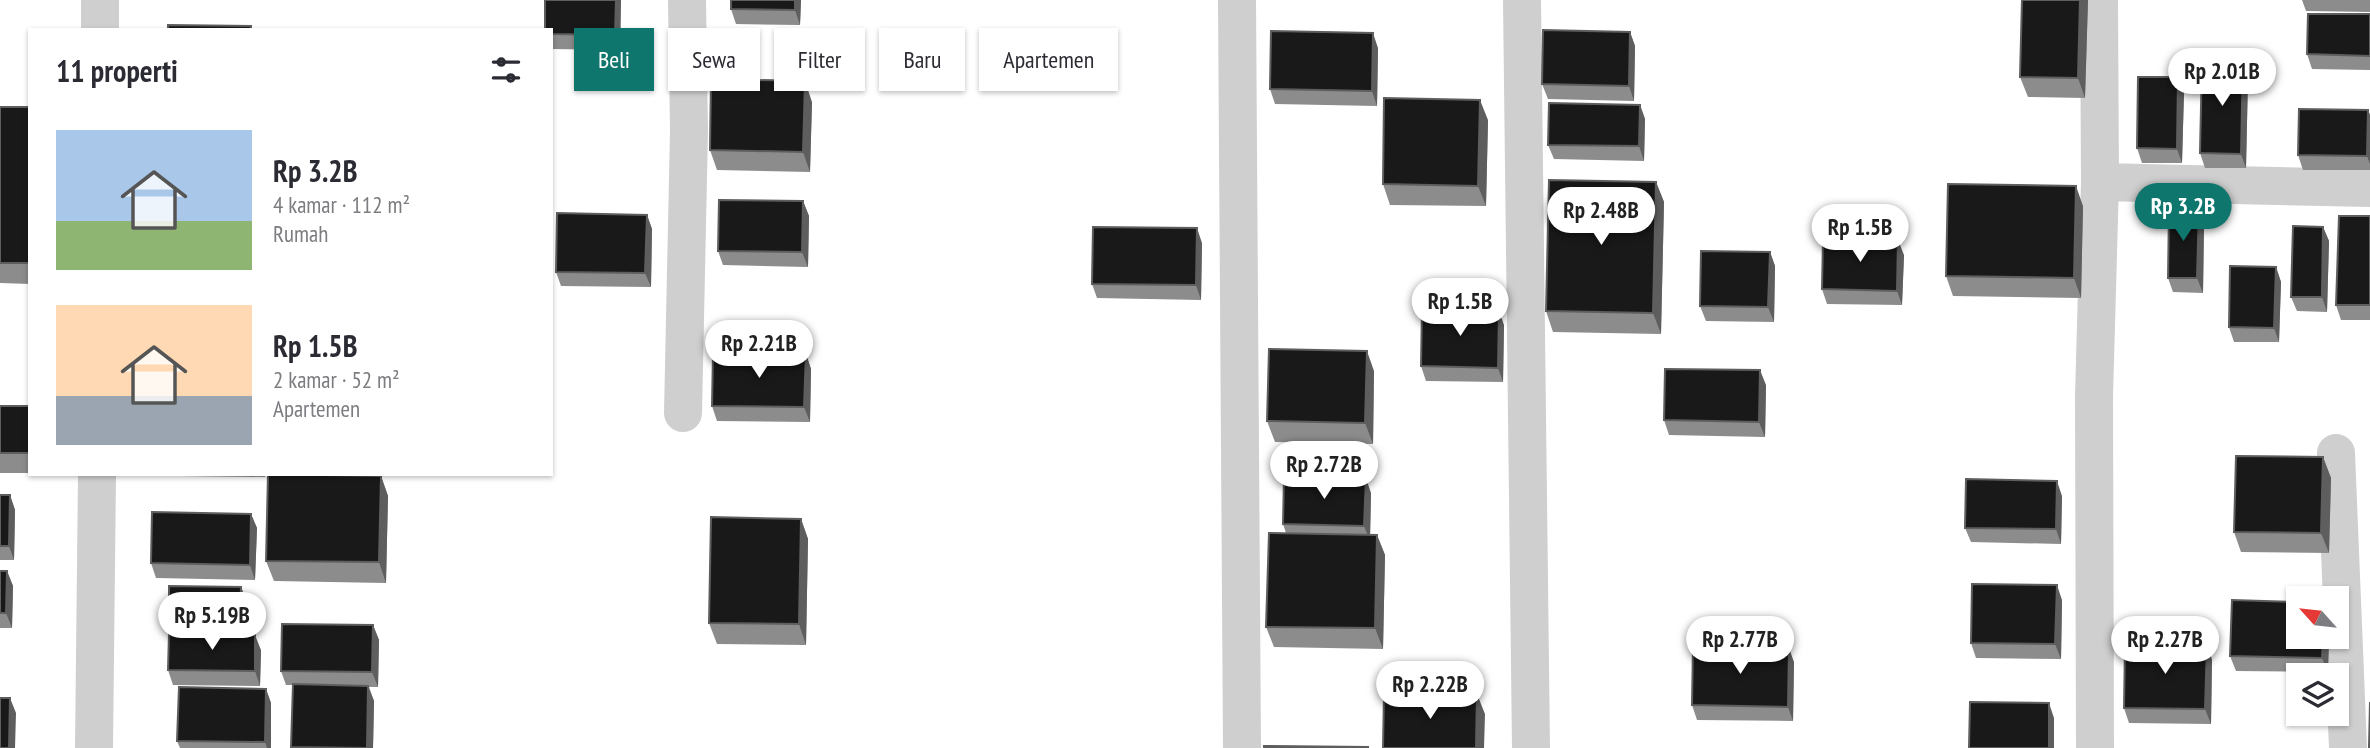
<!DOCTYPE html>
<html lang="id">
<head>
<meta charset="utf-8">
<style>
  body { margin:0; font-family:"PT Sans Narrow",sans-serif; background:#f7f7f7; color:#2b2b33; height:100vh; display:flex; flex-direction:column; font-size:26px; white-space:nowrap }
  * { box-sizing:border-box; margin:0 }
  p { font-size:23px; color:#7c7c81 }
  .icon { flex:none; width:38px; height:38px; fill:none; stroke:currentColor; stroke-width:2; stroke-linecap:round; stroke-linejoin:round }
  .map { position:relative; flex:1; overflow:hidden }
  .side { position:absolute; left:28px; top:28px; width:525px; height:448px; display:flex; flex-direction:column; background:#fff; border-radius:0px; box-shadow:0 2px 5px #0004 }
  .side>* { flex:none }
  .banner { position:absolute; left:574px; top:28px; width:665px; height:63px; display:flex; gap:14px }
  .needle { width:46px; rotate:297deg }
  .fabs { position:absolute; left:2286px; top:586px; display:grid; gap:14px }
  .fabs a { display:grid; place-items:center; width:63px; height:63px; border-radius:0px; background:#fff; box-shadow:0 2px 5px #0004; font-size:35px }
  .price { position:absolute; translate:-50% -60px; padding:0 16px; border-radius:24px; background:#fff; color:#222; font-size:23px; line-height:46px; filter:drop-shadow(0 2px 4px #0008) }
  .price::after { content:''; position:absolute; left:50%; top:42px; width:21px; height:16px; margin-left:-10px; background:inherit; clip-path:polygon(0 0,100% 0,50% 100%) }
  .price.on { background:#0f766e; color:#fff }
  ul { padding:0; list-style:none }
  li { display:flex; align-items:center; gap:21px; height:175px; padding:0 28px }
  li span { display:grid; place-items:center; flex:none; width:196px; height:140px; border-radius:0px; color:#555 }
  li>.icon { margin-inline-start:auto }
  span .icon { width:84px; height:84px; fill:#fffc; stroke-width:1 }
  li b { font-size:30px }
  h2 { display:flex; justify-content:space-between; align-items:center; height:84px; padding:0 28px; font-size:30px }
  .tag { padding:0 24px; border-radius:0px; background:#fff; box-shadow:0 2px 5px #0004; font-size:24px; line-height:63px }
  .tag.on { background:#0f766e; color:#fff }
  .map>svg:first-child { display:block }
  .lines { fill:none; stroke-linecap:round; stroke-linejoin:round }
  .minor { stroke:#cfcfcf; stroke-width:38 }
  .wall { fill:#8c8c8c }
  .shaded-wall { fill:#5e5e5e }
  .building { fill:#191919; stroke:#5e5e5e; stroke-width:2 }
</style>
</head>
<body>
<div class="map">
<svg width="2370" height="748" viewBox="0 0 2370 748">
  <rect width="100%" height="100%" fill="#fff"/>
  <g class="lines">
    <path class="minor" d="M 1237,0 L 1242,748
      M 1522,0 L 1531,748
      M 100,30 L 100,0
      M 2100,182 L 2370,188
      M 683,413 L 689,131 L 687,0
      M 2336,453 L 2348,748
      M 94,748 L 97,474
      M 2095,748 L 2094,396 L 2100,182 L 2099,0"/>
  </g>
  <path class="wall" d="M 545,0 L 621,0 L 620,50 L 551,49 L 551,30 Z
    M 731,0 L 801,0 L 800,25 L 736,24 L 731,9 Z
    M 2088,0 L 2085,98 L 2028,97 L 2020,77 Z
    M 2302,0 L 2370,0 L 2370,12 L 2306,11 Z
    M 2370,14 L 2370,70 L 2312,69 L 2307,54 Z
    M 1630,32 L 1635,46 L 1634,101 L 1548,99 L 1542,84 Z
    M 1378,48 L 1377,106 L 1275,104 L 1270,89 Z
    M 2248,77 L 2246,168 L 2205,168 L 2200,153 Z
    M 2184,92 L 2182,163 L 2142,163 L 2137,148 Z
    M 812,102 L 810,172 L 717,170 L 710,150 Z
    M 1640,105 L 1645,119 L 1644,161 L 1554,159 L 1548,145 Z
    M 0,107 L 30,107 L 30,284 L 0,283 Z
    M 2368,110 L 2370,115 L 2370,170 L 2303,170 L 2298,155 Z
    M 1488,120 L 1486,206 L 1390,205 L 1383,184 Z
    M 1656,182 L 1664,202 L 1661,334 L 1553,332 L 1546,311 Z
    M 803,201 L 809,216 L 808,267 L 723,265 L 718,251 Z
    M 2083,206 L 2081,298 L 1953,296 L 1946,276 Z
    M 2199,209 L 2204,224 L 2203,293 L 2173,292 L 2168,278 Z
    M 647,215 L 652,229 L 651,287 L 561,286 L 556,272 Z
    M 2370,216 L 2370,320 L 2341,320 L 2336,305 Z
    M 2323,227 L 2329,241 L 2327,312 L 2297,311 L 2291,297 Z
    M 1202,243 L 1201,300 L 1097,298 L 1092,284 Z
    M 1770,252 L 1775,266 L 1774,322 L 1706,321 L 1700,306 Z
    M 1904,255 L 1902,305 L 1827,304 L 1822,289 Z
    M 2276,267 L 2281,282 L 2279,342 L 2234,342 L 2229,327 Z
    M 1504,325 L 1503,382 L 1426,381 L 1421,366 Z
    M 806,354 L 811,369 L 810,422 L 717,421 L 712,406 Z
    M 1374,371 L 1373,444 L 1275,442 L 1267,421 Z
    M 1766,385 L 1765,437 L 1669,435 L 1664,420 Z
    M 0,406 L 30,406 L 30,473 L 0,473 Z
    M 2323,457 L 2331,478 L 2329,553 L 2241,552 L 2234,532 Z
    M 181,474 L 265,474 L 265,477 L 181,476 Z
    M 381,476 L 388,496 L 386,583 L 274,581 L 266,561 Z
    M 1371,493 L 1370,535 L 1377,535 L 1385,555 L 1383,649 L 1274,647 L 1266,627 L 1286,533 L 1283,524 Z
    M 0,495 L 10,495 L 15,510 L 14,560 L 0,560 Z
    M 2062,496 L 2061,544 L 1971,542 L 1965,528 Z
    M 251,514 L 257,528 L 255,580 L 156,578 L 151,563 Z
    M 801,519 L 808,539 L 806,645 L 717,644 L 709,623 Z
    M 0,571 L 7,571 L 13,586 L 12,628 L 0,628 Z
    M 241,587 L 247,602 L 246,631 L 174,630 L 169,615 Z
    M 2062,600 L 2061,659 L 1976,658 L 1971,643 Z
    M 373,625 L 379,640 L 378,687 L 369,687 L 374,701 L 373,748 L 292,748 L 293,685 L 286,685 L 281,671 Z
    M 2329,637 L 2328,672 L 2236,671 L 2230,656 Z
    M 2207,645 L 2212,660 L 2211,724 L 2129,723 L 2124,708 Z
    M 261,650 L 260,686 L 173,685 L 168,670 Z
    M 1794,662 L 1793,721 L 1697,720 L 1692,705 Z
    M 266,689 L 271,703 L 271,748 L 180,748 L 177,741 Z"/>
  <path class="shaded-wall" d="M 616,0 L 621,0 L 620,50 L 615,35 Z
    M 795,0 L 801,0 L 800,25 L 795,10 Z
    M 2080,0 L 2088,0 L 2085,98 L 2078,78 Z
    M 1630,32 L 1635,46 L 1634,101 L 1629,86 Z
    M 1373,33 L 1378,48 L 1377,106 L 1372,91 Z
    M 2243,62 L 2248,77 L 2246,168 L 2241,154 Z
    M 2178,77 L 2184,92 L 2182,163 L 2177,149 Z
    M 805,81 L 812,102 L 810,172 L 803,152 Z
    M 1480,100 L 1488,120 L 1486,206 L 1478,186 Z
    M 1640,105 L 1645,119 L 1644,161 L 1639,146 Z
    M 2368,110 L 2370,115 L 2370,164 L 2367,156 Z
    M 1656,182 L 1664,202 L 1661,334 L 1653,313 Z
    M 2076,186 L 2083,206 L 2081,298 L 2074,278 Z
    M 803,201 L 809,216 L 808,267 L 802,252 Z
    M 2199,209 L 2204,224 L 2203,293 L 2197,278 Z
    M 647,215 L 652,229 L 651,287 L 645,273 Z
    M 2323,227 L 2329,241 L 2327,312 L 2322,297 Z
    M 1197,228 L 1202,243 L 1201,300 L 1196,285 Z
    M 1898,240 L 1904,255 L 1902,305 L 1897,291 Z
    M 1770,252 L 1775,266 L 1774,322 L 1768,307 Z
    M 2276,267 L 2281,282 L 2279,342 L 2274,328 Z
    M 1499,311 L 1504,325 L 1503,382 L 1498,368 Z
    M 1367,351 L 1374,371 L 1373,444 L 1365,423 Z
    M 806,354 L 811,369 L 810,422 L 804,407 Z
    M 1760,370 L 1766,385 L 1765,437 L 1759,422 Z
    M 2323,457 L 2331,478 L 2329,553 L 2321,533 Z
    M 381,476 L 388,496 L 386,583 L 379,562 Z
    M 1366,478 L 1371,493 L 1370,541 L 1364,526 Z
    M 2057,481 L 2062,496 L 2061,544 L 2056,529 Z
    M 10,495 L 15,510 L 14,560 L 9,546 Z
    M 251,514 L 257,528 L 255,580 L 250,565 Z
    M 801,519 L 808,539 L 806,645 L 799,624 Z
    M 1377,535 L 1385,555 L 1383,649 L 1375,628 Z
    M 7,571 L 13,586 L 12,628 L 6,613 Z
    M 2057,585 L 2062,600 L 2061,659 L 2055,644 Z
    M 241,587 L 247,602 L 246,631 L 240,616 Z
    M 373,625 L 379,640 L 378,687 L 372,672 Z
    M 255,635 L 261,650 L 260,686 L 255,671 Z
    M 2323,637 L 2329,637 L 2328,672 L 2322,658 Z
    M 2207,645 L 2212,660 L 2211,724 L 2205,709 Z
    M 1789,648 L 1794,662 L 1793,721 L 1788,707 Z
    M 368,686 L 374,701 L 373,748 L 367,748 Z
    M 266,689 L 271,703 L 271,748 L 267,748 L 265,742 Z
    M 1477,694 L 1485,714 L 1484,748 L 1476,748 Z
    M 10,698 L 16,713 L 15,748 L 9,748 Z
    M 2049,703 L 2054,718 L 2054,748 L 2049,748 Z"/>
  <path class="building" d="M 545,0 L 616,0 L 615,35 L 551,34 L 551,30 L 545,30 Z
    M 731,0 L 795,0 L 795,10 L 731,9 Z
    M 2022,0 L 2080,0 L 2078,78 L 2020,77 Z
    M 2308,14 L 2370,14 L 2370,56 L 2307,54 Z
    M 168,25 L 251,26 L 251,30 L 168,30 Z
    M 1543,30 L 1630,32 L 1629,86 L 1542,84 Z
    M 1271,31 L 1373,33 L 1372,91 L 1270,89 Z
    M 2202,61 L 2243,62 L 2241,154 L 2200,153 Z
    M 2138,77 L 2178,77 L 2177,149 L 2137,148 Z
    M 711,79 L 805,81 L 803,152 L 710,150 Z
    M 1384,98 L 1480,100 L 1478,186 L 1383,184 Z
    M 1549,103 L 1640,105 L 1639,146 L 1548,145 Z
    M 0,107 L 30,107 L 30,263 L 0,263 Z
    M 2299,109 L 2368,110 L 2367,156 L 2298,155 Z
    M 1549,180 L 1656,182 L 1653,313 L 1546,311 Z
    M 1948,184 L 2076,186 L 2074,278 L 1946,276 Z
    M 719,200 L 803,201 L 802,252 L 718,251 Z
    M 2169,208 L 2199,209 L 2197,278 L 2168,278 Z
    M 557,213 L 647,215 L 645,273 L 556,272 Z
    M 2339,216 L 2370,216 L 2370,305 L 2336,305 Z
    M 2293,226 L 2323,227 L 2322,297 L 2291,297 Z
    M 1093,227 L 1197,228 L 1196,285 L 1092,284 Z
    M 1823,238 L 1898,240 L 1897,291 L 1822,289 Z
    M 1701,251 L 1770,252 L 1768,307 L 1700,306 Z
    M 2230,266 L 2276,267 L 2274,328 L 2229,327 Z
    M 1422,309 L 1499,311 L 1498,368 L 1421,366 Z
    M 1269,349 L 1367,351 L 1365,423 L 1267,421 Z
    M 713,353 L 806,354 L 804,407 L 712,406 Z
    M 1665,369 L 1760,370 L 1759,422 L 1664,420 Z
    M 0,406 L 30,406 L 30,453 L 0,453 Z
    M 2236,456 L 2323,457 L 2321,533 L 2234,532 Z
    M 268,474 L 381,476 L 379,562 L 266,561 Z
    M 1284,477 L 1366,478 L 1364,526 L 1283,524 Z
    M 1966,479 L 2057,481 L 2056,529 L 1965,528 Z
    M 0,495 L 10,495 L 9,546 L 0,546 Z
    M 152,512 L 251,514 L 250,565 L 151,563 Z
    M 711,517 L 801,519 L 799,624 L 709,623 Z
    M 1269,533 L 1377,535 L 1375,628 L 1266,627 Z
    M 0,571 L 7,571 L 6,613 L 0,613 Z
    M 1972,584 L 2057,585 L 2055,644 L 1971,643 Z
    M 169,586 L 241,587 L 240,616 L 169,615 Z
    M 2232,600 L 2298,602 L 2298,637 L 2323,637 L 2322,658 L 2230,656 Z
    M 282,624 L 373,625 L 372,672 L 281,671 Z
    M 169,633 L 255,635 L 255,671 L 168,670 Z
    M 2125,644 L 2207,645 L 2205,709 L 2124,708 Z
    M 1693,646 L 1789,648 L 1788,707 L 1692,705 Z
    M 293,684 L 368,686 L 367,748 L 291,747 Z
    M 179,687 L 266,689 L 265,742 L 177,741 Z
    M 1384,693 L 1477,694 L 1476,748 L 1383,748 Z
    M 0,698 L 10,698 L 9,748 L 0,748 Z
    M 1970,702 L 2049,703 L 2049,748 L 1969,748 Z
    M 2370,702 L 2370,747 L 2369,747 Z
    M 1264,746 L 1369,747 L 1264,748 Z"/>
</svg>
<div class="fabs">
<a><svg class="needle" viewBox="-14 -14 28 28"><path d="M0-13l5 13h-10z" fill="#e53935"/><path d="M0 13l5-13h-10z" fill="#7c7c81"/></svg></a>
<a><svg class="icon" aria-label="layers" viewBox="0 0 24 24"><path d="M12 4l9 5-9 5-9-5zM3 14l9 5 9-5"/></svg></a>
</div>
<b class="price" style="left:2222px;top:108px">Rp 2.01B</b>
<b class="price on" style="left:2183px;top:243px">Rp 3.2B</b>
<b class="price" style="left:1601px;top:247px">Rp 2.48B</b>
<b class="price" style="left:1860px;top:264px">Rp 1.5B</b>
<b class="price" style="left:1460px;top:338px">Rp 1.5B</b>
<b class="price" style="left:759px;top:380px">Rp 2.21B</b>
<b class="price" style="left:1324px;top:501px">Rp 2.72B</b>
<b class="price" style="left:212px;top:652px">Rp 5.19B</b>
<b class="price" style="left:1740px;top:676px">Rp 2.77B</b>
<b class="price" style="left:2165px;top:676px">Rp 2.27B</b>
<b class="price" style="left:1430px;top:721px">Rp 2.22B</b>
<div class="banner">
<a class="tag on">Beli</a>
<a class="tag">Sewa</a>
<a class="tag">Filter</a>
<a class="tag">Baru</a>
<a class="tag">Apartemen</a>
</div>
<section class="side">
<h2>11 properti<svg class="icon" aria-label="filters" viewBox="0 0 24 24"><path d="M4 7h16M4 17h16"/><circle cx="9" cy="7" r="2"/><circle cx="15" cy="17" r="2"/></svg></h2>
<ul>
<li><span style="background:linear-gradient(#a9c7e8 65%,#8fb573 0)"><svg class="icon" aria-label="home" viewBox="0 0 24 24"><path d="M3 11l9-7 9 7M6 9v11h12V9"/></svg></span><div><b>Rp 3.2B</b><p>4 kamar · 112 m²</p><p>Rumah</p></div></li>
<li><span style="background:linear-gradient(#ffd9b3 65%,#9aa5b1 0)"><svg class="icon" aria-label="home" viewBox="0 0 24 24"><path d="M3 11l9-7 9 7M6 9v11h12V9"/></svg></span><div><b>Rp 1.5B</b><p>2 kamar · 52 m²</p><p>Apartemen</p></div></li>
</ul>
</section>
</div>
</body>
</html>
